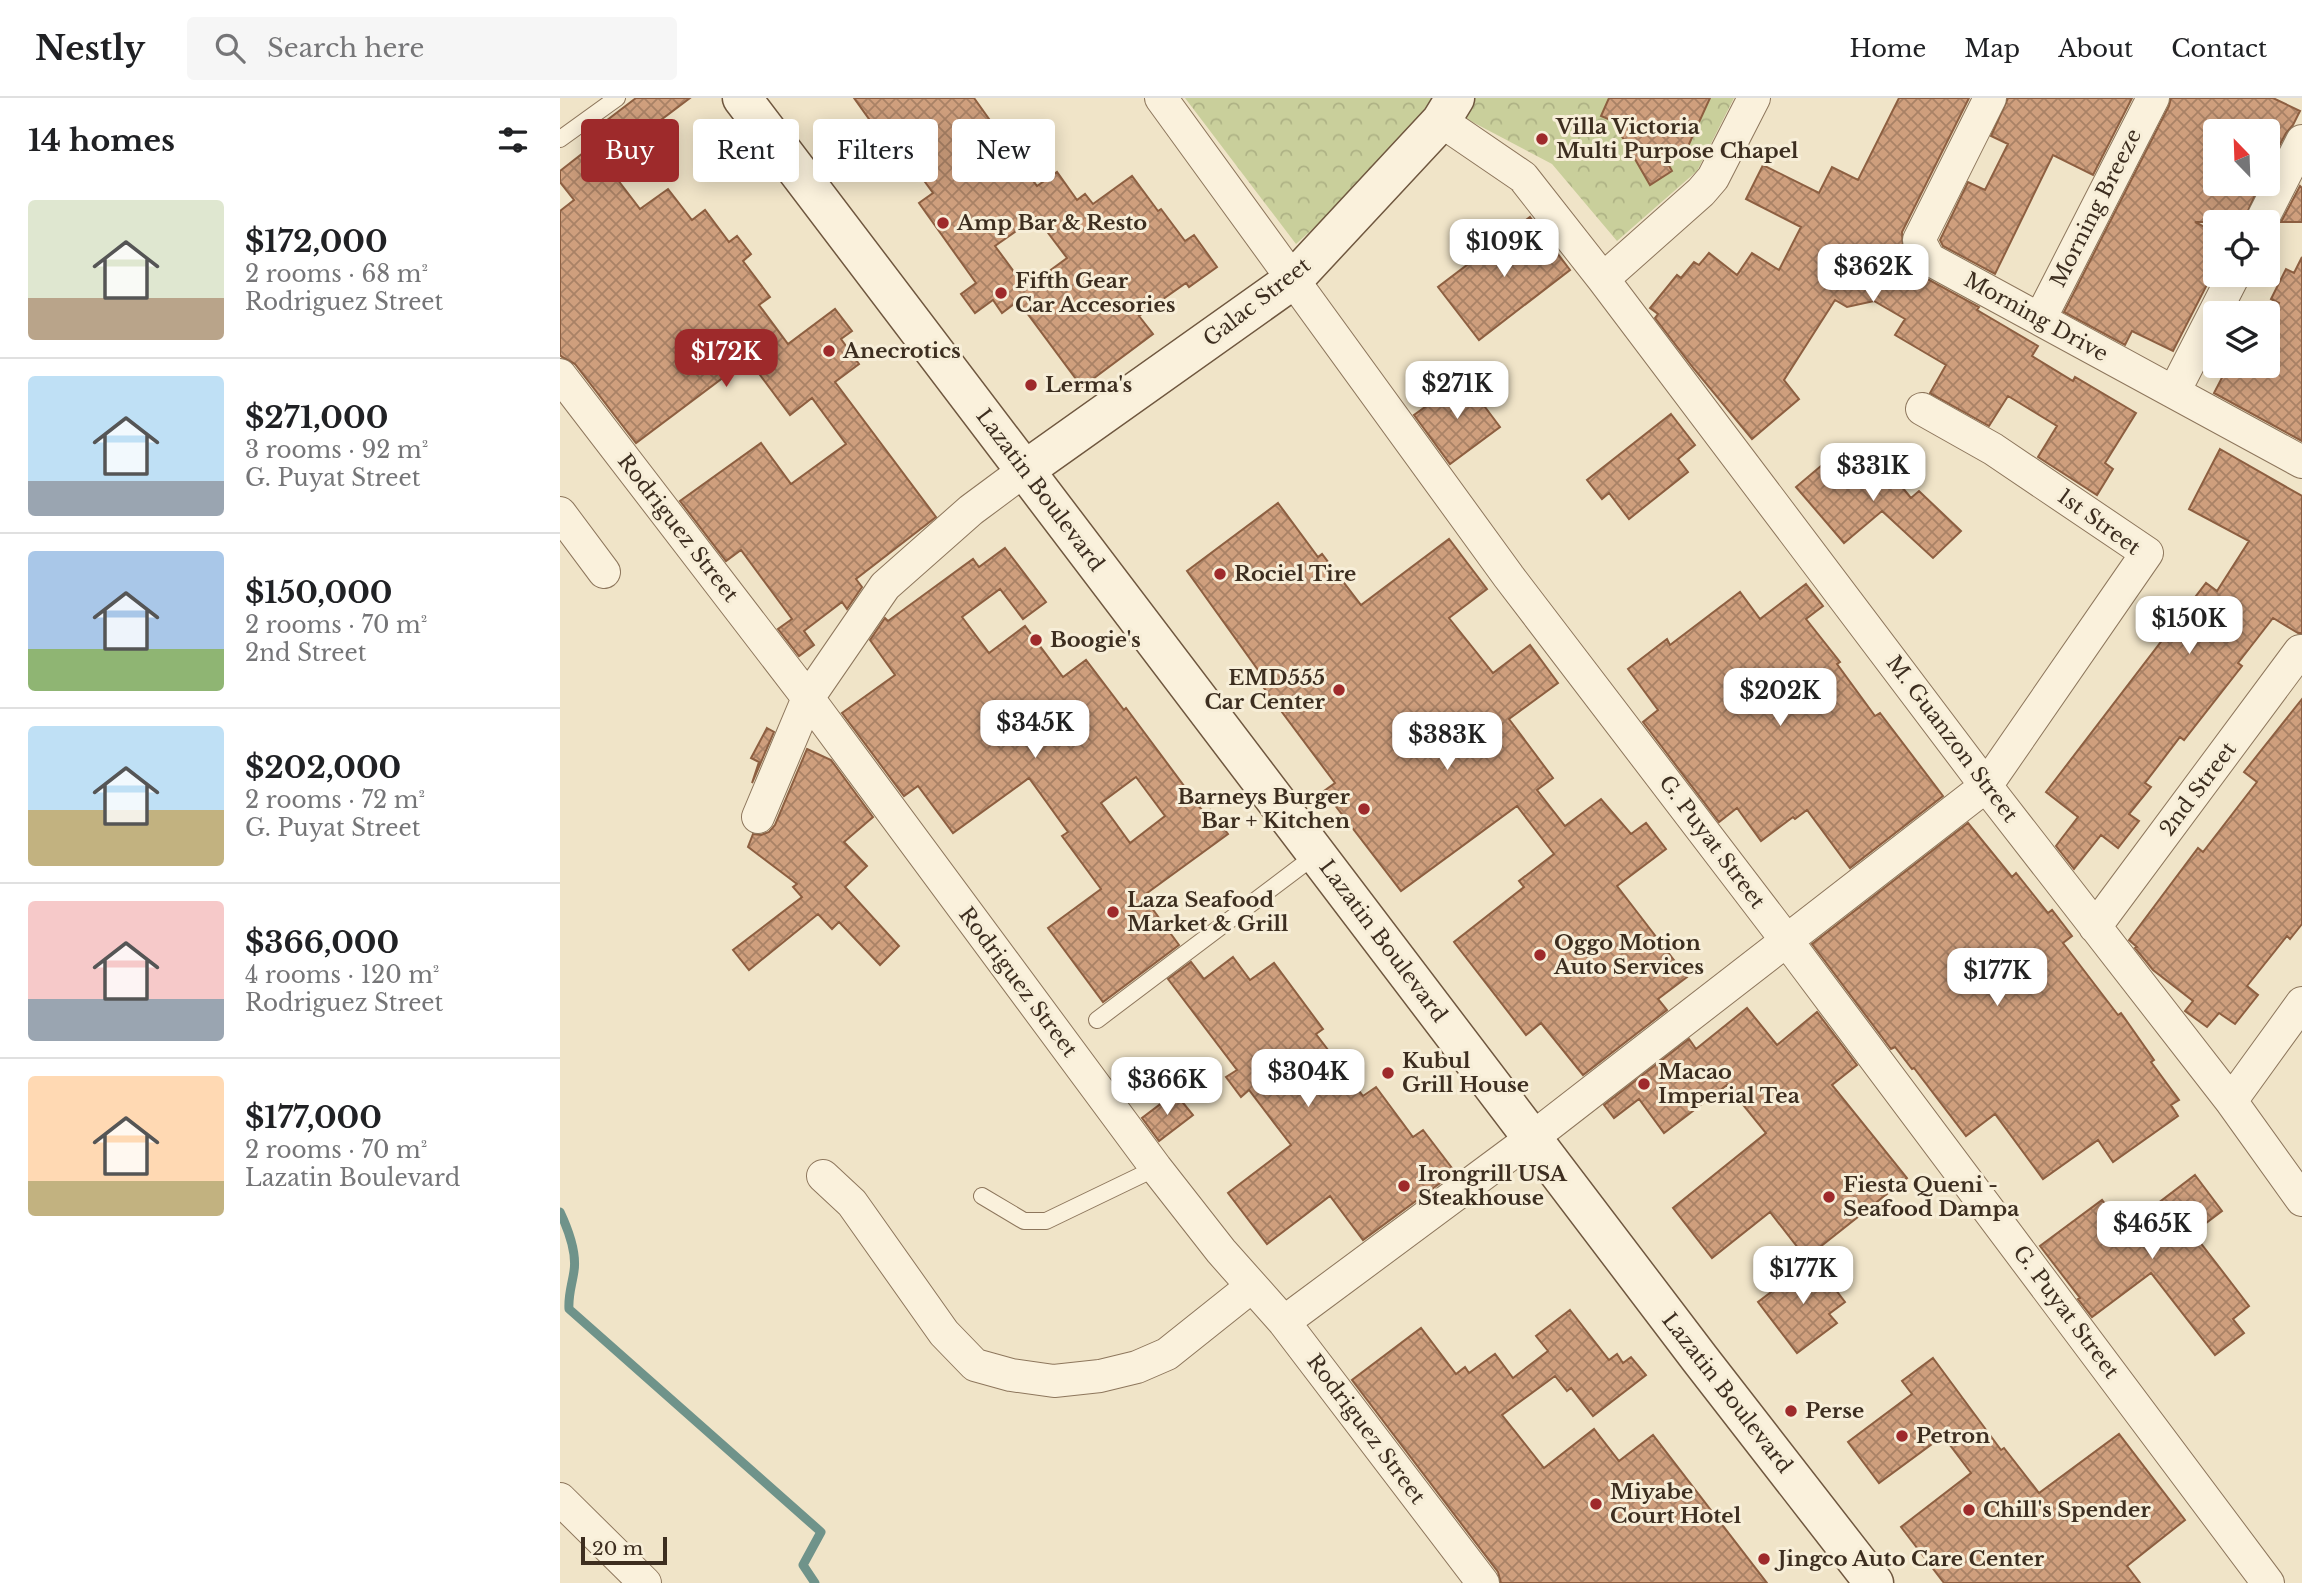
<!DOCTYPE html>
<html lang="en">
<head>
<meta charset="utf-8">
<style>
  body { margin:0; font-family:"Libre Baskerville",serif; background:#f6f6f6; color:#202124; height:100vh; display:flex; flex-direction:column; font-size:26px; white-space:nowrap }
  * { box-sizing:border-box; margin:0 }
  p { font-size:23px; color:#757577 }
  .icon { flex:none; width:38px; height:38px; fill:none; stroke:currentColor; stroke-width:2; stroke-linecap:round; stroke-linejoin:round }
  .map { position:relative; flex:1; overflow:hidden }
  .panel { display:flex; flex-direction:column; background:#fff; width:560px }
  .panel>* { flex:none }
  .top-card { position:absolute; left:21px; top:21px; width:665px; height:63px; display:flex; gap:14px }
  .needle { width:46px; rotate:337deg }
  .fabs { position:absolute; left:1643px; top:21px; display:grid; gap:14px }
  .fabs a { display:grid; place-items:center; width:77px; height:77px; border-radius:7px; background:#fff; box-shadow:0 4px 18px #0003; font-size:35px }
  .scale { position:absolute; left:21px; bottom:18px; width:86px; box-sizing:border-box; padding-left:7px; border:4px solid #3d2e20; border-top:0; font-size:19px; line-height:24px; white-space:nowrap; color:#3d2e20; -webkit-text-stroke:5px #f7eed8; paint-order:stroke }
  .price { position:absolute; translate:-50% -60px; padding:0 16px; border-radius:14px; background:#fff; color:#222; font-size:23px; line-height:46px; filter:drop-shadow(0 2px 4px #0008) }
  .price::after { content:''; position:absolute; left:50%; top:42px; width:21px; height:16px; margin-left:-10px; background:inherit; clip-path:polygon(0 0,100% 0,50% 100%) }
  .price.current { background:#9e2a2b; color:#fff }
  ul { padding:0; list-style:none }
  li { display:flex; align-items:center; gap:21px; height:175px; padding:0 28px }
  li+li { border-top:2px solid #e0e0e0 }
  li span { display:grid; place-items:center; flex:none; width:196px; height:140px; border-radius:7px; color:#555 }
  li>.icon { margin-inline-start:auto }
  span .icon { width:84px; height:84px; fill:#fffc; stroke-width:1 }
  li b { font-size:30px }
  h2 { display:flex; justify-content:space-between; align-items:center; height:84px; padding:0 28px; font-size:30px }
  .pill { padding:0 24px; border-radius:7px; background:#fff; box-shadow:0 4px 18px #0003; font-size:24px; line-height:63px }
  .pill.current { background:#9e2a2b; color:#fff }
  header { display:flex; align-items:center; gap:42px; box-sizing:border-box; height:98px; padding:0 35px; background:#fff; border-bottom:2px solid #e0e0e0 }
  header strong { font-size:33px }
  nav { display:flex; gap:38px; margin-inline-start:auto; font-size:24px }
  .search { width:490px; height:63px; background:#f6f6f6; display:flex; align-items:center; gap:18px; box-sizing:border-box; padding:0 24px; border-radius:7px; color:#757577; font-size:26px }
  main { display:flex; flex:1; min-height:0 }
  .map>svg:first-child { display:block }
  .park { fill:url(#park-crowns) }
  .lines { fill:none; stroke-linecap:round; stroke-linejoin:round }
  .stream { stroke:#6f938a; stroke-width:9 }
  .building { fill:url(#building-cross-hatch); stroke:#8d5f41; stroke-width:2; fill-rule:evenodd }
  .lane-casing { stroke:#8d765c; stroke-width:18 }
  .street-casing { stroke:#8d765c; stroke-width:34 }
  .secondary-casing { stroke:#6f573f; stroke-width:41 }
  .lane { stroke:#faf1dc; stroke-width:16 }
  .street { stroke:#faf1dc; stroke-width:32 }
  .secondary { stroke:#faf1dc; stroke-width:38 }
  .poi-dot { fill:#9e2a2b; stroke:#f7eed8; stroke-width:2.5 }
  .labels { text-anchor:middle; stroke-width:6; stroke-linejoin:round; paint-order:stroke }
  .poi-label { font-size:21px; font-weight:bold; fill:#3d2e20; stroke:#f7eed8; text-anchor:start }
  .street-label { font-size:21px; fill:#3d2e20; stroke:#f7eed8 }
</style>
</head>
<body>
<header>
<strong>Nestly</strong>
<div class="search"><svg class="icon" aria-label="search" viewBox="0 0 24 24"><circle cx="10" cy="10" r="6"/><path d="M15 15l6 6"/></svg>Search here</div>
<nav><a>Home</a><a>Map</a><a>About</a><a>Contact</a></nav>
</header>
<main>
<section class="panel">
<h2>14 homes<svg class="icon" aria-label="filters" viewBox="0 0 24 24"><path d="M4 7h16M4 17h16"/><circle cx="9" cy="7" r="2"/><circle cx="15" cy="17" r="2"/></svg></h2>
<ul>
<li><span style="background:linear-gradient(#dfe7d0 70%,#b9a48a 0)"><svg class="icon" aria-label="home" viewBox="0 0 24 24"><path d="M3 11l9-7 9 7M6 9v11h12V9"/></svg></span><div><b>$172,000</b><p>2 rooms · 68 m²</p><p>Rodriguez Street</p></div></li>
<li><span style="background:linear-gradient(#bfe0f5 75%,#9aa5b1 0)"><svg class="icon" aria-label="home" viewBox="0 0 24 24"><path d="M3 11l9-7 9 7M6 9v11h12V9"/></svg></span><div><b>$271,000</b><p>3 rooms · 92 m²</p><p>G. Puyat Street</p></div></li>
<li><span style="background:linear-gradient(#a9c7e8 70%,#8fb573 0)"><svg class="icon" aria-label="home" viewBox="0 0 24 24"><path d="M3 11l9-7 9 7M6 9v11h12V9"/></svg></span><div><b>$150,000</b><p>2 rooms · 70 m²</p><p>2nd Street</p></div></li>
<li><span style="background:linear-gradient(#bfe0f5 60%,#c2b280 0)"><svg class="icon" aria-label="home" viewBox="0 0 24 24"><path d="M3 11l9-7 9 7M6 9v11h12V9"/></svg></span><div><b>$202,000</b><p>2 rooms · 72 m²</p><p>G. Puyat Street</p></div></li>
<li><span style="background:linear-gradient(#f6c9c9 70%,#9aa5b1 0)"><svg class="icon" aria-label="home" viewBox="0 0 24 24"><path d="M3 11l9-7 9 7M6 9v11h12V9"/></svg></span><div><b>$366,000</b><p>4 rooms · 120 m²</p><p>Rodriguez Street</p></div></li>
<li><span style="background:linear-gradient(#ffd9b3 75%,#c2b280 0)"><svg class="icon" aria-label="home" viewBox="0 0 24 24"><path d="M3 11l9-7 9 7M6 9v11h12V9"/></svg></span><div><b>$177,000</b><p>2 rooms · 70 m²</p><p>Lazatin Boulevard</p></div></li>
</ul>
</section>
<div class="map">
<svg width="1742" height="1485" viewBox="0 0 1742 1485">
  <defs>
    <pattern id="park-crowns" width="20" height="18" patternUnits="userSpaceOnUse" patternTransform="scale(1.75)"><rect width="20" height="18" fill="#c9cf9b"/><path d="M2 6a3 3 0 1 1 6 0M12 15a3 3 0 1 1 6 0" fill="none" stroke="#aeb285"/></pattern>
    <pattern id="building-cross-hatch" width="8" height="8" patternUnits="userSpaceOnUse" patternTransform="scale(1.75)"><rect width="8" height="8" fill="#cf9f7d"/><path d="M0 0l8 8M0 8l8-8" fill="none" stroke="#a98266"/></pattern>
  </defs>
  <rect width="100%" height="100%" fill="#f0e4c8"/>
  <path class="park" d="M 625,0 L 878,0 L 790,97 L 736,146 Z
    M 913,0 L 1174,0 L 1137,73 L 1057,143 L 992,66 L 901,18 Z"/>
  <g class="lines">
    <path class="stream" d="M 0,1114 C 8,1131 17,1154 14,1173 C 12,1187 8,1197 9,1211 L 261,1434 L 243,1467 L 255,1485"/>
  </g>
  <path class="building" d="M 76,0 L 130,0 L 61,52 L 42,26 Z
    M 294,0 L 414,0 L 477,88 L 497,74 L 517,102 L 525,96 L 533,106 L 572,78 L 598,113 L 601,111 L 625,143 L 634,137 L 657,169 L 629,189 L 626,185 L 579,218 L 593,236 L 522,289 L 458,203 L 442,215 L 433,202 L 415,215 L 401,196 L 416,185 L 359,105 L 373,95 L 346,58 L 339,63 ZM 476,119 L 507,160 L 466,190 L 435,148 Z
    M 1049,0 L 1150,0 L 1125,55 L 1107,64 L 1112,73 L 1090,87 L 1053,23 L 1041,18 Z
    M 1339,0 L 1409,0 L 1342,134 L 1343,150 L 1353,170 L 1360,177 L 1419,209 L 1417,212 L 1478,248 L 1472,258 L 1513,283 L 1515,279 L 1576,315 L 1545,365 L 1553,371 L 1537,397 L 1478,359 L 1497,328 L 1448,298 L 1429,328 L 1370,295 L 1386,267 L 1335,237 L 1345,221 L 1314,203 L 1287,209 L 1275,202 L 1224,282 L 1239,301 L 1192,341 L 1134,271 L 1095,220 L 1098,216 L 1090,210 L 1117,177 L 1121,180 L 1134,164 L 1139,167 L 1149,155 L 1177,177 L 1192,155 L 1219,172 L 1241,129 L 1186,101 L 1203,67 L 1259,95 L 1272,69 L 1298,82 Z
    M 1448,0 L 1572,0 L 1533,77 L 1493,57 L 1435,176 L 1383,148 L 1380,142 L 1408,84 L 1425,92 L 1448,46 L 1431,38 Z
    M 1611,0 L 1713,0 L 1740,13 L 1733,27 L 1726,35 L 1708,69 L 1708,33 L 1656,33 L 1656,86 L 1700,86 L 1683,124 L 1635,124 L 1656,135 L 1656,169 L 1613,253 L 1572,233 L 1565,247 L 1504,214 L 1609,8 Z
    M 32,48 L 80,111 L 108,91 L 132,122 L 145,112 L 169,144 L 177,138 L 191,156 L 183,163 L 210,199 L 199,207 L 228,246 L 275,211 L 292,233 L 281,241 L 299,266 L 275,284 L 376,419 L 296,481 L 302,489 L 287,511 L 282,504 L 244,533 L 254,547 L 239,558 L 218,531 L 232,521 L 181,452 L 166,463 L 120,403 L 201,345 L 231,386 L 286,346 L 252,300 L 230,317 L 188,261 L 76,345 L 15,266 L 2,259 L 0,257 L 0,113 L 14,102 L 0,84 L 0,73 Z
    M 1740,88 L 1742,90 L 1742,124 L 1721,124 Z
    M 970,119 L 1010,172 L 919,242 L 878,189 Z
    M 1742,159 L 1742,343 L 1654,295 L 1668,268 L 1708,268 L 1708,225 L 1719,205 L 1711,201 L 1726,171 L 1734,175 Z
    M 904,281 L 940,329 L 890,366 L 854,317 Z
    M 1111,316 L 1135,347 L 1118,361 L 1128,374 L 1069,421 L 1049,395 L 1042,401 L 1027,382 Z
    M 1298,350 L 1322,377 L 1328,372 L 1351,400 L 1359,393 L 1401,433 L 1373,460 L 1322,413 L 1284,445 L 1236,389 L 1274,357 L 1280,365 Z
    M 1660,351 L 1742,398 L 1742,535 L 1738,535 L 1713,520 L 1678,565 L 1682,568 L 1624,642 L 1620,639 L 1585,685 L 1591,689 L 1569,716 L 1579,723 L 1558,750 L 1541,737 L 1514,771 L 1496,748 L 1518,719 L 1486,694 L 1646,485 L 1657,493 L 1689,443 L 1629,411 Z
    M 718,405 L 758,459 L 762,456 L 801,507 L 889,441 L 927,491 L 889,520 L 933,575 L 970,547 L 998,585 L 949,621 L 993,680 L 977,692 L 1005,728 L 1041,701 L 1071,736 L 1086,725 L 1106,751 L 1057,788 L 1127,879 L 1098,901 L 1107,912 L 1023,977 L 981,925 L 966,937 L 894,844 L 964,789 L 959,783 L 994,756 L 957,708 L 841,793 L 764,693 L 775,685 L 698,582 L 703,579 L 627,473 Z
    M 445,450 L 486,504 L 463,521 L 440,491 L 402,519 L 429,555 L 465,528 L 503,579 L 526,562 L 564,612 L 566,610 L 645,716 L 650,712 L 668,736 L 583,798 L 619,847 L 543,904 L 488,830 L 541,791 L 502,738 L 508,734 L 469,680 L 393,735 L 358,688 L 344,698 L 282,615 L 335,577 L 310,542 L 325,520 L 328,523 L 413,461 L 419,469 ZM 576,679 L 605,718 L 570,745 L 541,705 Z
    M 1246,486 L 1263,508 L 1246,521 L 1280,564 L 1277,566 L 1315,618 L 1320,615 L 1383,698 L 1290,770 L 1247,712 L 1235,721 L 1233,719 L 1201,743 L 1177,710 L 1159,724 L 1083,624 L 1098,612 L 1068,571 L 1107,541 L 1110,547 L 1180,494 L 1200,521 Z
    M 1742,601 L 1742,826 L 1730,841 L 1727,838 L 1687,888 L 1698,897 L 1675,926 L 1659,915 L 1647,929 L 1625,913 L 1633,903 L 1593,872 L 1575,850 L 1577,849 L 1569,842 L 1638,750 L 1643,754 L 1697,684 L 1684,674 Z
    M 207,630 L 214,634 L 192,685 L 199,664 L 191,660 Z
    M 247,651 L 271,662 L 313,719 L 284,744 L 307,768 L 285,789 L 339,848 L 320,867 L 279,824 L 272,831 L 258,816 L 189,872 L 173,852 L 242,799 L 233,789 L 237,786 L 188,749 L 193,736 L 201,737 L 209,734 L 215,727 Z
    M 1408,725 L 1452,779 L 1456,775 L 1488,815 L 1492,812 L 1512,838 L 1503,845 L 1558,917 L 1561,915 L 1594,962 L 1591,964 L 1619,1002 L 1611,1007 L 1618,1018 L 1553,1064 L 1538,1042 L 1483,1081 L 1435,1016 L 1406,1038 L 1354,970 L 1352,971 L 1335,949 L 1331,951 L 1252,846 Z
    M 673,859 L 690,882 L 714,865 L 763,931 L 756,936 L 803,998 L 816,989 L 853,1039 L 863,1032 L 895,1074 L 803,1142 L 770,1098 L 707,1146 L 668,1095 L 731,1047 L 689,992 L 681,999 L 666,979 L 677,972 L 608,881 L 631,864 L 644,881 Z
    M 1187,910 L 1217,947 L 1257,914 L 1297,967 L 1272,987 L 1347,1080 L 1246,1160 L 1210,1114 L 1152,1160 L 1113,1110 L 1206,1035 L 1167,987 L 1104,1035 L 1079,1001 L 1054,1020 L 1044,1007 L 1129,941 L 1136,951 Z
    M 615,995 L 633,1017 L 599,1043 L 582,1020 Z
    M 1635,1077 L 1662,1113 L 1633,1135 L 1689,1208 L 1673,1221 L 1684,1235 L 1655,1257 L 1591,1175 L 1532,1219 L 1518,1201 L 1520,1200 L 1480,1148 L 1542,1102 L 1564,1131 Z
    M 1253,1162 L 1285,1204 L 1269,1216 L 1277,1225 L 1237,1255 L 1198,1204 Z
    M 1010,1212 L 1049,1262 L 1057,1256 L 1063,1265 L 1071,1259 L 1086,1277 L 1033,1318 L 1011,1290 L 1007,1293 L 995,1278 L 942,1317 L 984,1370 L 1034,1331 L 1059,1363 L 1093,1337 L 1207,1485 L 941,1485 L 938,1474 L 792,1282 L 861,1230 L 896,1276 L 905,1269 L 909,1275 L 935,1256 L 953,1280 L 988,1253 L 976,1238 Z
    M 1373,1260 L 1441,1352 L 1444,1350 L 1479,1395 L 1559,1336 L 1625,1422 L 1567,1468 L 1580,1485 L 1384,1485 L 1341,1429 L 1411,1375 L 1383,1338 L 1319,1385 L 1288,1344 L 1352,1296 L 1342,1283 Z"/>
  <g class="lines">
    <defs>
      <path id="lane" d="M 0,41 L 57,0
        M 537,922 L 757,756
        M 422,1098 L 464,1123 L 486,1123 L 596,1070"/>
      <path id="street" d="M 601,0 L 949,479 L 1227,843 L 1708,1485
        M 1430,0 L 1359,142 L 1369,161 L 1742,364
        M 881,23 L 963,79 L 1043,181 L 1426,688 L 1671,1003 L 1742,1102
        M 1701,124 L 1742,43
        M 1043,181 L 1141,94 L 1153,80 L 1194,0
        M 1480,221 L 1593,0
        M 0,277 L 248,600 L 596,1070 L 661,1153 L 724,1224 L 923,1485
        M 1614,294 L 1674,177
        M 0,415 L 44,474
        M 198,719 L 248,600 L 325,488 L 411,412 L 465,372
        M 1535,829 L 1740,553
        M 1671,1003 L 1742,905
        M 263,1078 L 292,1105 L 384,1235 L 415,1267 L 451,1277 L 494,1283 L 540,1278 L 577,1269 L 607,1256 L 691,1189
        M 724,1224 L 972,1040 L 1426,688 L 1587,455 L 1433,351 L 1362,311
        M 0,1401 L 85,1485"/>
      <path id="secondary" d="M 182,0 L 1140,1261 L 1314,1485
        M 465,372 L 734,181 L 881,23 L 895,0"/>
    </defs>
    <use href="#lane" class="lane-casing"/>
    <use href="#street" class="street-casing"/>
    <use href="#secondary" class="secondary-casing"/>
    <use href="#lane" class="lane"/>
    <use href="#street" class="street"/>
    <use href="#secondary" class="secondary"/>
  </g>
  <g class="poi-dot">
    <circle cx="982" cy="41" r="7"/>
    <circle cx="383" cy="125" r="7"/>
    <circle cx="441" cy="195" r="7"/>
    <circle cx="269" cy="253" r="7"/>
    <circle cx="471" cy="287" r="7"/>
    <circle cx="660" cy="476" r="7"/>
    <circle cx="476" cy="542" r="7"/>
    <circle cx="779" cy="592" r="7"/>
    <circle cx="804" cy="711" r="7"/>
    <circle cx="553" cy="814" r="7"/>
    <circle cx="980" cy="857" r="7"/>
    <circle cx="828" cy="975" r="7"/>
    <circle cx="1084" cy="986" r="7"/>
    <circle cx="844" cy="1088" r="7"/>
    <circle cx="1269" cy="1099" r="7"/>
    <circle cx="1231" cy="1313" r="7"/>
    <circle cx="1342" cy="1338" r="7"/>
    <circle cx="1036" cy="1406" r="7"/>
    <circle cx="1409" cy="1412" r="7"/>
    <circle cx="1204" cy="1461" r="7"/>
  </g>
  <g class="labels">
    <g class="poi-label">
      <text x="996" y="36">Villa Victoria<tspan x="996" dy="24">Multi Purpose Chapel</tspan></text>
      <text x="397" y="132">Amp Bar &amp; Resto</text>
      <text x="455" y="190">Fifth Gear<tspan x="455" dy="24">Car Accesories</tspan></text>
      <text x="283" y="260">Anecrotics</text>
      <text x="485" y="294">Lerma's</text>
      <text x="674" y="483">Rociel Tire</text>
      <text x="490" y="549">Boogie's</text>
      <text x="765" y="587" text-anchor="end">EMD555<tspan x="765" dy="24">Car Center</tspan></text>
      <text x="790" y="706" text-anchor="end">Barneys Burger<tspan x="790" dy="24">Bar + Kitchen</tspan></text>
      <text x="567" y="809">Laza Seafood<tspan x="567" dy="24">Market &amp; Grill</tspan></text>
      <text x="994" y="852">Oggo Motion<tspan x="994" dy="24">Auto Services</tspan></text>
      <text x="842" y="970">Kubul<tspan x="842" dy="24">Grill House</tspan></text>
      <text x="1098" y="981">Macao<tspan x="1098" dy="24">Imperial Tea</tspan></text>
      <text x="858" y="1083">Irongrill USA<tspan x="858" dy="24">Steakhouse</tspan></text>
      <text x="1283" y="1094">Fiesta Queni -<tspan x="1283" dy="24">Seafood Dampa</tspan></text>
      <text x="1245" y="1320">Perse</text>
      <text x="1356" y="1345">Petron</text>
      <text x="1050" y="1401">Miyabe<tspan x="1050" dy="24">Court Hotel</tspan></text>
      <text x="1423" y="1419">Chill's Spender</text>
      <text x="1218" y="1468">Jingco Auto Care Center</text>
    </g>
    <g class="street-label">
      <text transform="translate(1536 110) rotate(-63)" y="7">Morning Breeze</text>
      <text transform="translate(697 204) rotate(-38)" y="7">Galac Street</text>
      <text transform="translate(1476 219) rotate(29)" y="7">Morning Drive</text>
      <text transform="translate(480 392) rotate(53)" y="7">Lazatin Boulevard</text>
      <text transform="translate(1539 424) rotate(36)" y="7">1st Street</text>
      <text transform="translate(118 430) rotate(52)" y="7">Rodriguez Street</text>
      <text transform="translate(1392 641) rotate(53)" y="7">M. Guanzon Street</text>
      <text transform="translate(1638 691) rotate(-53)" y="7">2nd Street</text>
      <text transform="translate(1152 744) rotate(53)" y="7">G. Puyat Street</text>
      <text transform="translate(823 843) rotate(53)" y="7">Lazatin Boulevard</text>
      <text transform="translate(458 884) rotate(53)" y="7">Rodriguez Street</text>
      <text transform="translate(1506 1214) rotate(53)" y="7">G. Puyat Street</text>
      <text transform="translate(1167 1295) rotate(52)" y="7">Lazatin Boulevard</text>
      <text transform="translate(806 1331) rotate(53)" y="7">Rodriguez Street</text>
    </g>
  </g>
</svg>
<div class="fabs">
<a><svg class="needle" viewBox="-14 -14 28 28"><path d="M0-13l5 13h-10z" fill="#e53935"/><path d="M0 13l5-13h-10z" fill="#757577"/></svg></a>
<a><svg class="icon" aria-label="locate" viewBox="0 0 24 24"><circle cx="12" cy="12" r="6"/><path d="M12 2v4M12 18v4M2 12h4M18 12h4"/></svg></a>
<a><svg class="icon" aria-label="layers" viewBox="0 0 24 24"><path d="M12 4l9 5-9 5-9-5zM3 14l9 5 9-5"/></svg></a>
</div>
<div class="scale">20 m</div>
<b class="price" style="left:944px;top:181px">$109K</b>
<b class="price" style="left:1313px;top:206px">$362K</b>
<b class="price current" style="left:166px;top:291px">$172K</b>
<b class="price" style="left:897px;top:323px">$271K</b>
<b class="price" style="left:1313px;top:405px">$331K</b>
<b class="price" style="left:1629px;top:558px">$150K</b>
<b class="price" style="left:1220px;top:630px">$202K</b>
<b class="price" style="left:475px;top:662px">$345K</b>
<b class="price" style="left:887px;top:674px">$383K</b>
<b class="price" style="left:1437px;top:910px">$177K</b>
<b class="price" style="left:748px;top:1011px">$304K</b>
<b class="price" style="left:607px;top:1019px">$366K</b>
<b class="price" style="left:1592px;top:1163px">$465K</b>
<b class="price" style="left:1243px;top:1208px">$177K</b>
<div class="top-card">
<a class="pill current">Buy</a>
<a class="pill">Rent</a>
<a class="pill">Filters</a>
<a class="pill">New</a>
</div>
</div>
</main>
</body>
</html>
